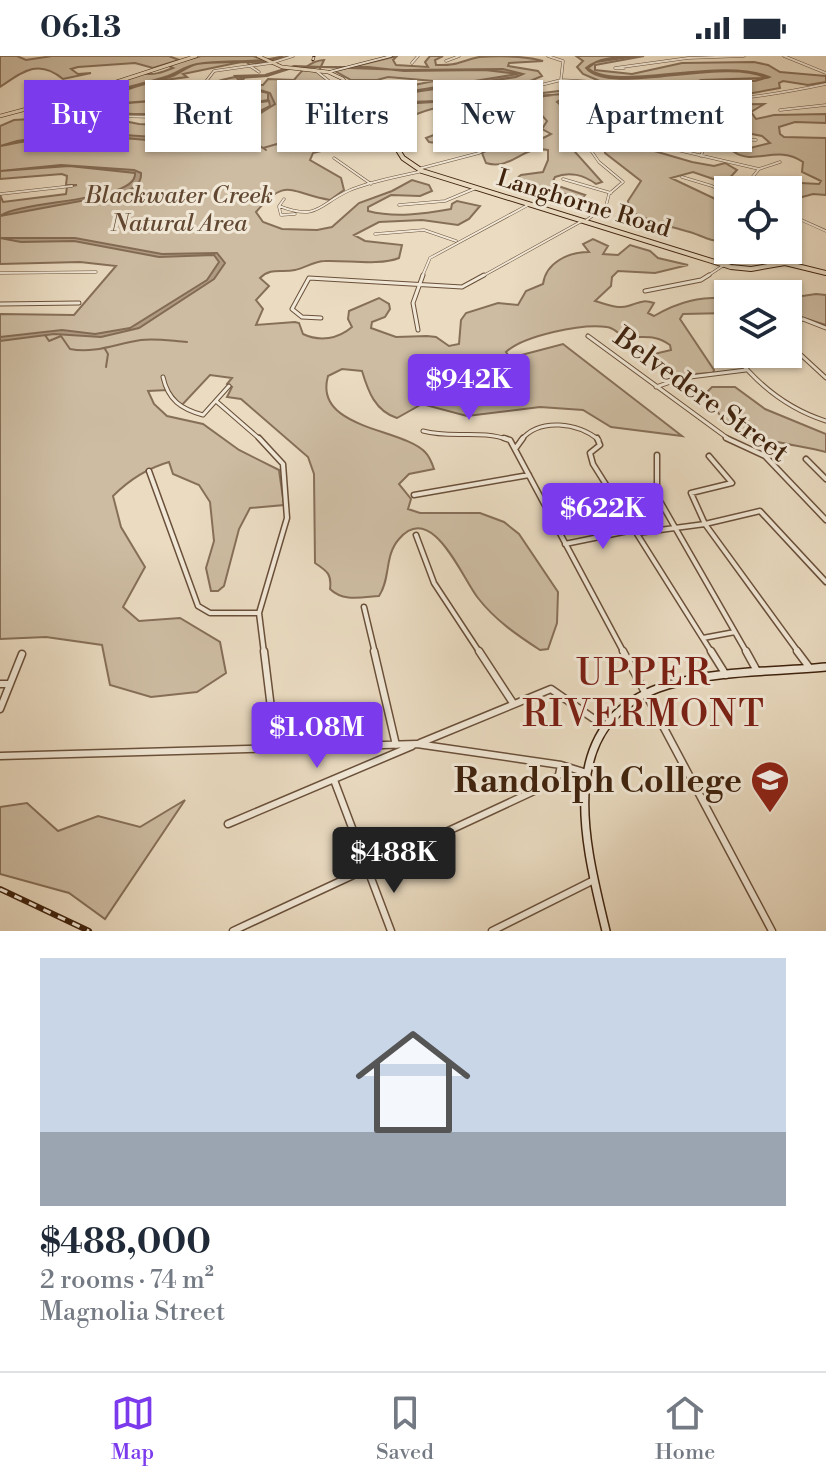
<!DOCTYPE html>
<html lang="en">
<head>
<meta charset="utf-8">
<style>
  body { margin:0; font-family:"Libre Bodoni",serif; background:#f6f6f7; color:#1f2937; height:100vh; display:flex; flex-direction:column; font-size:30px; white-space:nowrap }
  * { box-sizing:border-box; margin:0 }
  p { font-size:26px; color:#747a83 }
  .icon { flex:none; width:44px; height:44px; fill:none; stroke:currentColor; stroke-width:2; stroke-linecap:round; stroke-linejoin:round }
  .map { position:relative; height:875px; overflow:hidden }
  .sheet { display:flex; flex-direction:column; background:#fff; flex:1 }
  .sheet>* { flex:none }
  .banner { position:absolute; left:24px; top:24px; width:778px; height:72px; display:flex; gap:16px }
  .controls { position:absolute; left:714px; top:120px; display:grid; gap:16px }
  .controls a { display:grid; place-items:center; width:88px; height:88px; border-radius:0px; background:#fff; box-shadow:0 2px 6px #0004; font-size:40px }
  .price { position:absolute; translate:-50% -68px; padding:0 18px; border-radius:8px; background:#7c3aed; color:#fff; font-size:26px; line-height:52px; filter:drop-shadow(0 2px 4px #0008) }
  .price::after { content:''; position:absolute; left:50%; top:48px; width:24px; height:18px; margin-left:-12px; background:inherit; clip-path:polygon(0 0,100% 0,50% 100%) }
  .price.on { background:#222; color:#fff }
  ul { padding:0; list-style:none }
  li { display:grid; align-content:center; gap:16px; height:424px; padding:0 40px }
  li span { display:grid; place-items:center; height:248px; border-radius:0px; color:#555 }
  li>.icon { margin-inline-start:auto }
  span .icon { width:144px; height:144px; fill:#fffc; stroke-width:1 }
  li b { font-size:34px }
  .pill { padding:0 28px; border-radius:0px; background:#fff; box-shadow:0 2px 6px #0004; font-size:28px; line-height:72px }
  .pill.on { background:#7c3aed; color:#fff }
  .status { display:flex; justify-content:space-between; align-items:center; height:56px; padding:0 40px; background:#fff; direction:ltr }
  .status svg { height:22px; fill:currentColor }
  .menu { display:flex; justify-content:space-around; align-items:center; height:112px; border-top:2px solid #e0e1e3; background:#fff; font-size:22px; color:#747a83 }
  .menu a { display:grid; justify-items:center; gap:4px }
  .menu .on { color:#7c3aed }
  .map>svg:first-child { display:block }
  .green { fill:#cdbca2; stroke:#866f58; stroke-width:2 }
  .water { fill:#b09c84; stroke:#836b54; stroke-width:2 }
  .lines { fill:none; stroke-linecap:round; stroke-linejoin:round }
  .stream { stroke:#836b54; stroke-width:2 }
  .minor-far3-casing { stroke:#6a503a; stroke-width:3 }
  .minor-far2-casing { stroke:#6a503a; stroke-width:5 }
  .minor-far1-casing { stroke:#6a503a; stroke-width:7 }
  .minor-casing { stroke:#6a503a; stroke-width:9 }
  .tertiary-far1-casing { stroke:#6a503a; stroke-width:3 }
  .tertiary-casing { stroke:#6a503a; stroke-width:9 }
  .secondary-far1-casing { stroke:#3f220d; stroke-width:3 }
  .secondary-casing { stroke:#3f220d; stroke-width:10 }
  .primary-far1-casing { stroke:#3f220d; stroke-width:4 }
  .primary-casing { stroke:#3f220d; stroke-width:6 }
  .minor-far3 { stroke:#f1e8d7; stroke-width:2 }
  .minor-far2 { stroke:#f1e8d7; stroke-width:3 }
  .minor-far1 { stroke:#f1e8d7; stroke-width:4 }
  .minor { stroke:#f1e8d7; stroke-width:6 }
  .tertiary-far1 { stroke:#f1e8d7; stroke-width:2 }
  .tertiary { stroke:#f1e8d7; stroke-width:6 }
  .secondary-far1 { stroke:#f1e8d7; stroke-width:2 }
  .secondary { stroke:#f1e8d7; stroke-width:7 }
  .primary-far1 { stroke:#eadbc1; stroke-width:3 }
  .primary { stroke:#eadbc1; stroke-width:4 }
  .rail-far1-casing { stroke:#3f220d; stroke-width:3 }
  .rail-casing { stroke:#3f220d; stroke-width:6 }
  .rail-far1 { stroke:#f1e8d7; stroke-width:2; stroke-dasharray:3; stroke-linecap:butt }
  .rail { stroke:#f1e8d7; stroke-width:3; stroke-dasharray:8; stroke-linecap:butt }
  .labels { text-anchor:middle; stroke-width:6; stroke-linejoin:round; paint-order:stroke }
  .far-park-label { font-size:24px; font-style:italic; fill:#624832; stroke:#f1e8d7 }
  .far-street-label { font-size:24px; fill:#3f220d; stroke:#f1e8d7 }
  .street-label { font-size:28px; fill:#3f220d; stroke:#f1e8d7 }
  .near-poi-label { font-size:34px; font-weight:bold; fill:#3f220d; stroke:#f1e8d7; text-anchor:end }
  .near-neighbourhood-label { font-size:36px; letter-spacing:2px; fill:#7a1f14; stroke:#f1e8d7 }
</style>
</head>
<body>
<div class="status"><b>06:13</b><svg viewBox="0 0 49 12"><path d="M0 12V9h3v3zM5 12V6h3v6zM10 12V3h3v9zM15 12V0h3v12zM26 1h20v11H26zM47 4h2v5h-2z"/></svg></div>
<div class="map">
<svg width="826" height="875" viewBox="0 0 826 875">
  <rect width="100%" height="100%" fill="#eadbc1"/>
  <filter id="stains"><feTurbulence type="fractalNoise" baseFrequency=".0025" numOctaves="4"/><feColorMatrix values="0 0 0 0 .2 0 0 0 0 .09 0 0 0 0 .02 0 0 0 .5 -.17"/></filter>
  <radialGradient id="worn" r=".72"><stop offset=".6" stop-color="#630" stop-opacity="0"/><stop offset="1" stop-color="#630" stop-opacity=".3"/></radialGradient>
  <path class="green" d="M 0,0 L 17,0 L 26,4 L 52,0 L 169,0 L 179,4 L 153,12 L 135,7 L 78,11 L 71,13 L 78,18 L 91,17 L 63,23 C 38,2 22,16 0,31 Z
    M 201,0 L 253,0 L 265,4 L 293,0 L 249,9 L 247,6 L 241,6 L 183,18 L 187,21 L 165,24 L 175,28 L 167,34 C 196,37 217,21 245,20 L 243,24 L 247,29 L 263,29 L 268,23 L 294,24 C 303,13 310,5 324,4 L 318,17 L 344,37 L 320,39 L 309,47 L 316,55 L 339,66 L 311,75 L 308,81 C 340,86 366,67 394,90 L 381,91 L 360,86 L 354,90 L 354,95 L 329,93 L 313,97 L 310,104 L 341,122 L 344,134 L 330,144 C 289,137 287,120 256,156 L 263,166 L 282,173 L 317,174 L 332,171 L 359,147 L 392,135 L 412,124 L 429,129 L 432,135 L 420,140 L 391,139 L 368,151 L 368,155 C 395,162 423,158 451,153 L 452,148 L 457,145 L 480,150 L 469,163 L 458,169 L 422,164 L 379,166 L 354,179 L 365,185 L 402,189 L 399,202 C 379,210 348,204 325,205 C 314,205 305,212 295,214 C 281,217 271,211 260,222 L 269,230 L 256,244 L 263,253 L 256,269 L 295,266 L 299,267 L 303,278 C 320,286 338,283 352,271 L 348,263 L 349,255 L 379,242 L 389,248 L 390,253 L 385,261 L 372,266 L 371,272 L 396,281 L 427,280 L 436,281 L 449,290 L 459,288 L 461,264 L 466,257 L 498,247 L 518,249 L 526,235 L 543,228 C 546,206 569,196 589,196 L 583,188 L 593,183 L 608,190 L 603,198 L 618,199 L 630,189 L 650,195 L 658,202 L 688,209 L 655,217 L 618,215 L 612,221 L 611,230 L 595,245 C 606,248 617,253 628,250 C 639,247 642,243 654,247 L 648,257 L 654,260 C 680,245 699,241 728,242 L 728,257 L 683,258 L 680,263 L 714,314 L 713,317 L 675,319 L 650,299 L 671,294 L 670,289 C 655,278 645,282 629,281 C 619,281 616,272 607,271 C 582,267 523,280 506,296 L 510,302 L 563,288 L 682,380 L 611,371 L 583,354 L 540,351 L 467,360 L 422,348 L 397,362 C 375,355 368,335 362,315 L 342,313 L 328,320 C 313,373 402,372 425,396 C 429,400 432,407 434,413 L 409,418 L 399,428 L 411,443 L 408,453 L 420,457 L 480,457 L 504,466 L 519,478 L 558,536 L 557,567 L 548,593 L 540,594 C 517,579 495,564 478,542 C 462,522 432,444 399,483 C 384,500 391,522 379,540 C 362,541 343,546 330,533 C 332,518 327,515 315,507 L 314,418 L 308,401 L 241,343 L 227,341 L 232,331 L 227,328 L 232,322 L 210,319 L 181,350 L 168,334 L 148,335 L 154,348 L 167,360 L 203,368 L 239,394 L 279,414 L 284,449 L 250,452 L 239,473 L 224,530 L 218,535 L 211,535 L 206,512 L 214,485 L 210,446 L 199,429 L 173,418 L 169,406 C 148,412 129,424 113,440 L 121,471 L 145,511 L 123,551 L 139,565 L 180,562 L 220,586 L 226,617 L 197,636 L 151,641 L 110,629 L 102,589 L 46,581 L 0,583 L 0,258 L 74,259 L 116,210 L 80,206 L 0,208 L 0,139 L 3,146 L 66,138 L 67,131 L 77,129 L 66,129 L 67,120 L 62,118 L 0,123 L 0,70 L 14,64 L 31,63 L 61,68 L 86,66 L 104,61 L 139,68 L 178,70 L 195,78 L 210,75 L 213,66 L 226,57 C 186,54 135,63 96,54 C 89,53 92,51 85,50 C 73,48 66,53 56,46 L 142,17 C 153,20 163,16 173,12 L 167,9 Z
    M 397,0 L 393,4 L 396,9 L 428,11 L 425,6 L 430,0 L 443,0 L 435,4 L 436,9 C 458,10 460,5 479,1 C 497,0 526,0 543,5 L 509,7 L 508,10 L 538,15 L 542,20 L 516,31 L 534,38 L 609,29 L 583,18 L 577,11 L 583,5 L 576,0 L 644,0 L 595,9 L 595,14 L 632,18 L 682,7 L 754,6 L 768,9 L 780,16 L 826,20 L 826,26 L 808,29 L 783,25 L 779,27 L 780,32 L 753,37 L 733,36 L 722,40 L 697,37 L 603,40 L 628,50 L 764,48 L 751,56 L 756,63 L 774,59 L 826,58 L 826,67 L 795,66 L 779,71 L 780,78 L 784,81 L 826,82 L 826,139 L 813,138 L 788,145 L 788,134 L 771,134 L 782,126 L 819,128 L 821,125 L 802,116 L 803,106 C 777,88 755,110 734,96 L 770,87 L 762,80 L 726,73 L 738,64 C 723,51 689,53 673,65 L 687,83 L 679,86 L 662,81 L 665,70 L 659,60 L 634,58 L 633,62 L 639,72 L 628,73 C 603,55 600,45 567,40 L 557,46 L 573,60 L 591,70 L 576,78 L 575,96 L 602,126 L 596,128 C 584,119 569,115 555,121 L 553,125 L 555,129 L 585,139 L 581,143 L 566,138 L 518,135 L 512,126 L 521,119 L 543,116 L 548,104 L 548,94 C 523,88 512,115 486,107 L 482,97 L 508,83 C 520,94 538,85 551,78 L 542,73 L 547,65 L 532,48 L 500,46 L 497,51 L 503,64 L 520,68 L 498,85 L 495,82 L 502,73 C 478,63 454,91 429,86 L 426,82 L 465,67 L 471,60 C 451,41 421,56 400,65 L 392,59 L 366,53 L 367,50 L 362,46 L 374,37 L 434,25 L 388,21 L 377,24 L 351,24 L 335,15 Z
    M 613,83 L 692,106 L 714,110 L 725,107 L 737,114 L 725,127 L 693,116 L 671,122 L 728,149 L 728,182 L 724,185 C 708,186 700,178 686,175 C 665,169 648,165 629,155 L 628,145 L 641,125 L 605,97 L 605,86 Z
    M 816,238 L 826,239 L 826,269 L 788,257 L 788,242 Z
    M 712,331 L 735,331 L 765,353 L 826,378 L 826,396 C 785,385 722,386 707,336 Z
    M 185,744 L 105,863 L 69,837 L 0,818 L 0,751 L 27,747 L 58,775 L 98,760 L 140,771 Z"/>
  <path class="water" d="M 283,0 C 258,11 224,3 197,8 C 189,10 182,15 175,19 C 157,26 139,28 121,36 C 113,39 105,39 100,45 C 131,50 162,42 194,41 C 207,41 218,45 231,47 C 242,48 256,46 268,44 L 268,37 L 246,32 L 235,20 L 265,19 L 294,10 L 405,14 L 503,13 L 523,18 L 516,21 L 394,39 L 381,44 L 386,47 L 537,41 L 618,31 L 689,29 L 701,24 L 766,22 C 727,0 609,41 586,12 C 599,1 619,1 636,0 L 596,6 L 588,12 C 614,37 720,0 769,21 L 755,25 L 699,25 L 694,30 L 402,48 L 378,46 C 385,39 397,38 406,36 L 518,18 L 485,14 L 404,15 L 368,11 L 295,11 L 267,20 L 240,22 L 247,30 L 270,37 L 275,48 L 256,60 C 257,107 115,78 86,78 C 57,78 28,85 0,90 L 17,85 L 81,76 L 212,85 L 231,83 L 246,75 L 252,69 L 254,58 L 270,50 L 269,45 C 256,47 243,49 231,47 C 220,46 211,42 199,42 C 165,42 132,50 98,46 L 98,44 C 118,31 145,28 168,20 C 178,16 186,10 197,8 C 225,3 256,8 283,0 Z
    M 61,109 L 134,114 L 141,117 C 142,129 130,135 118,138 L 0,160 C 21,144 138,146 135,117 L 69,110 L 0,115 Z
    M 0,182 L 75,182 L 162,198 L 217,197 L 225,207 L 214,223 L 139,272 L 101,281 L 54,278 L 0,285 L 0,281 L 62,274 L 95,278 L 130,272 L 207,224 L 219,206 L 214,199 L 159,201 L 74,185 L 21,186 Z"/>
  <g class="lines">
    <path class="stream" d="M 244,79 L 259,83 L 257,88 L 266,94
      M 177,92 L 185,86
      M 263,92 L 277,88
      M 45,279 L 49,285 L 61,280 L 70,293 C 95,298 118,287 141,284 C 155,282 172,285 187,286
      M 105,293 L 108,298 L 106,311"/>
    <defs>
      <path id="minor-far3" d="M 446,5 L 459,0
        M 412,7 L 418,0
        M 250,10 L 259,16
        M 624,12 L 615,12 L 688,2 L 744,0
        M 315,14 L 344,37
        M 562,24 L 595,26
        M 204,28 L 214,15 L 271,7 L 293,0
        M 521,34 L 561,24 L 563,5 L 548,0
        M 567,42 L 630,83 L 759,113
        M 609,43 C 681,52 756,43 826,28
        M 39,50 L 69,59 L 198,62
        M 780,54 L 826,49
        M 708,82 L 756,84
        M 634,84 L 651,71 L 645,61
        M 701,100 L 709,79 L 692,69 L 693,66 L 728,62
        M 334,102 L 371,128
        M 418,113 L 479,97 L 521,72 L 522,54
        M 682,121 L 712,130 L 728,139
        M 563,123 L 611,137
        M 742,134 L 759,113 L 780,106
        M 0,138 L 72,130
        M 284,143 L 279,150 C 318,165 318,149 348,135 C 370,125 398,121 422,115
        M 399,149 L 445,145 L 476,132
        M 279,151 L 281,159 L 295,158
        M 788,158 L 826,175
        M 584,166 L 606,150 L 609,138 L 623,126 L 599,106 L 583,83 L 613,75
        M 375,178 L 424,174 L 456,185
        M 0,217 L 96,216
        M 422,221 L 430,202 L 528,149
        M 481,221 L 582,165
        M 706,221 L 724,209"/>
      <path id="minor-far2" d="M 645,235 L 701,224 L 709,219
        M 0,248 L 79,247
        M 321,262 L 302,261 L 292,253 L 309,222 L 462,231 L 484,219
        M 788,267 L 803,263 L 826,272
        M 728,273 L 720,279 L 728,291
        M 418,274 L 413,247 L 423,219
        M 588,280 L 730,384
        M 788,287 L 826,322
        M 734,298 C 758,329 788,353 826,365
        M 163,321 C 168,344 181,353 203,359 L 229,330
        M 656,331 L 682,322 L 746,314
        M 216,345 L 261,384
        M 423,375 C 452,383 481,373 509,384
        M 521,384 C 540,361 578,367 599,384"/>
      <path id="minor-far1" d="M 259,382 L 283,408 L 287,462 L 259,557 L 264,597
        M 504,382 L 510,384 L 624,597
        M 597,382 L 600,389 L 590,397 L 593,408 L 712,597
        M 726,382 L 765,400 L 826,464
        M 515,393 L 523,382
        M 657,399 L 657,440 L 747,597
        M 709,400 L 732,427 L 691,437 L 705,468 L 799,597
        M 806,403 L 826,423
        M 149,415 L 198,550 L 210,557 L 259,557
        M 414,439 L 529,419
        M 637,477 L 705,468 L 760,455 L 826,526
        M 416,479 L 434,527 L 480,597
        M 565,488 L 633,474
        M 364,551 L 375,597
        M 703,582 L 735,576"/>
      <path id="minor" d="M 264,595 L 276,693
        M 374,595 L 396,689
        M 479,595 L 513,647
        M 623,595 L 772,875
        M 711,595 L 726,619
        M 746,595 L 757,615
        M 797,595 L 809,611
        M 0,628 L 10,628
        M 0,653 L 22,598
        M 420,687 L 551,633 L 604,670
        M 0,700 L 417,688 L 561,709 L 587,717
        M 334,724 L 391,875
        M 228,768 L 412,690
        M 233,875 L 547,729 L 559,719 L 561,709"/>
      <path id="tertiary-far1" d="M 784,0 L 826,17"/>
      <path id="tertiary" d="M 492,875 L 594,824"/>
      <path id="secondary-far1" d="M 329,16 L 391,0"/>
      <path id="secondary" d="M 606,875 C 585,788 551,664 668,629 C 719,614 774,616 826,611"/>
      <path id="primary-far1" d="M 258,0 L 282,11 L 328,16 L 343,23 L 348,31 L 335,52 L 391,82 L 400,96
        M 0,60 L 64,43 L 196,0"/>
      <path id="primary" d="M 398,94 L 403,102 L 422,115 L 731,211 L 751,213 L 785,207 L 826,217"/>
    </defs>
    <use href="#minor-far3" class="minor-far3-casing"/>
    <use href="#minor-far2" class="minor-far2-casing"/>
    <use href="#minor-far1" class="minor-far1-casing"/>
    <use href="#minor" class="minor-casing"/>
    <use href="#tertiary-far1" class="tertiary-far1-casing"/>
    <use href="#tertiary" class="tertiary-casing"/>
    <use href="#secondary-far1" class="secondary-far1-casing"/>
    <use href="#secondary" class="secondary-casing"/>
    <use href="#primary-far1" class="primary-far1-casing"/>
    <use href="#primary" class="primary-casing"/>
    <use href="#minor-far3" class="minor-far3"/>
    <use href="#minor-far2" class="minor-far2"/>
    <use href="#minor-far1" class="minor-far1"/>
    <use href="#minor" class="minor"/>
    <use href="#tertiary-far1" class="tertiary-far1"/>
    <use href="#tertiary" class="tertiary"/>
    <use href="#secondary-far1" class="secondary-far1"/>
    <use href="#secondary" class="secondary"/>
    <use href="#primary-far1" class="primary-far1"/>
    <use href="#primary" class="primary"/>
    <defs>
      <path id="rail-far1" d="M 313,4 L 314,0"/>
      <path id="rail" d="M 0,833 L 89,875"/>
    </defs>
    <use href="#rail-far1" class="rail-far1-casing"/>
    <use href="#rail" class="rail-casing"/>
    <use href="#rail-far1" class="rail-far1"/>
    <use href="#rail" class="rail"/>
  </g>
  <defs>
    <symbol id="university-pin" viewBox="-11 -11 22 30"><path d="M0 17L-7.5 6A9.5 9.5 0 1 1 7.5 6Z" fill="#8f2418" stroke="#f1e8d7"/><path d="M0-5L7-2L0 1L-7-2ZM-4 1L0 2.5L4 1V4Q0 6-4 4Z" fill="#fff"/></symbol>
  </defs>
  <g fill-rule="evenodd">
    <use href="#university-pin" x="748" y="702" width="44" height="60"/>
  </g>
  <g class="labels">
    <g class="far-park-label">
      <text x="179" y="147">Blackwater Creek<tspan x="179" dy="28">Natural Area</tspan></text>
    </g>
    <g class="far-street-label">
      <text transform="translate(584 147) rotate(17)" y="8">Langhorne Road</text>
    </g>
    <g class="street-label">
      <text transform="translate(702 338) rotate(36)" y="10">Belvedere Street</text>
    </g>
    <g class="near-poi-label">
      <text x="742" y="736">Randolph College</text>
    </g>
    <g class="near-neighbourhood-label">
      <text x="644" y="629">UPPER<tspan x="644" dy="41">RIVERMONT</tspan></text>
    </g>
  </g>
  <rect width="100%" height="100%" filter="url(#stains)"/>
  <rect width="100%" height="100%" fill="url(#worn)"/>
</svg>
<div class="controls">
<a><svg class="icon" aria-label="locate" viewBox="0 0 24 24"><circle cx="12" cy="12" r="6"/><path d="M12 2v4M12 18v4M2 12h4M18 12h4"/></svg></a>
<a><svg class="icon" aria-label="layers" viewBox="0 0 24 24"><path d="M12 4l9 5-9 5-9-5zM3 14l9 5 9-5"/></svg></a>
</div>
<b class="price" style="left:469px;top:366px">$942K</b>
<b class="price" style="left:603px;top:495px">$622K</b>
<b class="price" style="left:317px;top:714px">$1.08M</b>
<b class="price on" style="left:394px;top:839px">$488K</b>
<div class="banner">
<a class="pill on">Buy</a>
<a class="pill">Rent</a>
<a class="pill">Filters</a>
<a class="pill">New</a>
<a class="pill">Apartment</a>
</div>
</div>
<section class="sheet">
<ul>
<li><span style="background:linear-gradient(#c9d6e8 70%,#9aa5b1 0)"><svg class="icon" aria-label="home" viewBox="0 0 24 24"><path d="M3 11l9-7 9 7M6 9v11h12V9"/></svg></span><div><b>$488,000</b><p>2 rooms · 74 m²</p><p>Magnolia Street</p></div></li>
</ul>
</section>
<nav class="menu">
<a class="on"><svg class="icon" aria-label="map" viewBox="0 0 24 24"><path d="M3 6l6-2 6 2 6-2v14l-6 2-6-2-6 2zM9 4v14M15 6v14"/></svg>Map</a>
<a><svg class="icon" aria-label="saved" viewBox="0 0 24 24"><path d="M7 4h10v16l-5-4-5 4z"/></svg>Saved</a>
<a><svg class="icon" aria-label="home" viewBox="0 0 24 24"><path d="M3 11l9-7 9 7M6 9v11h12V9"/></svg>Home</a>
</nav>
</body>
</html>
